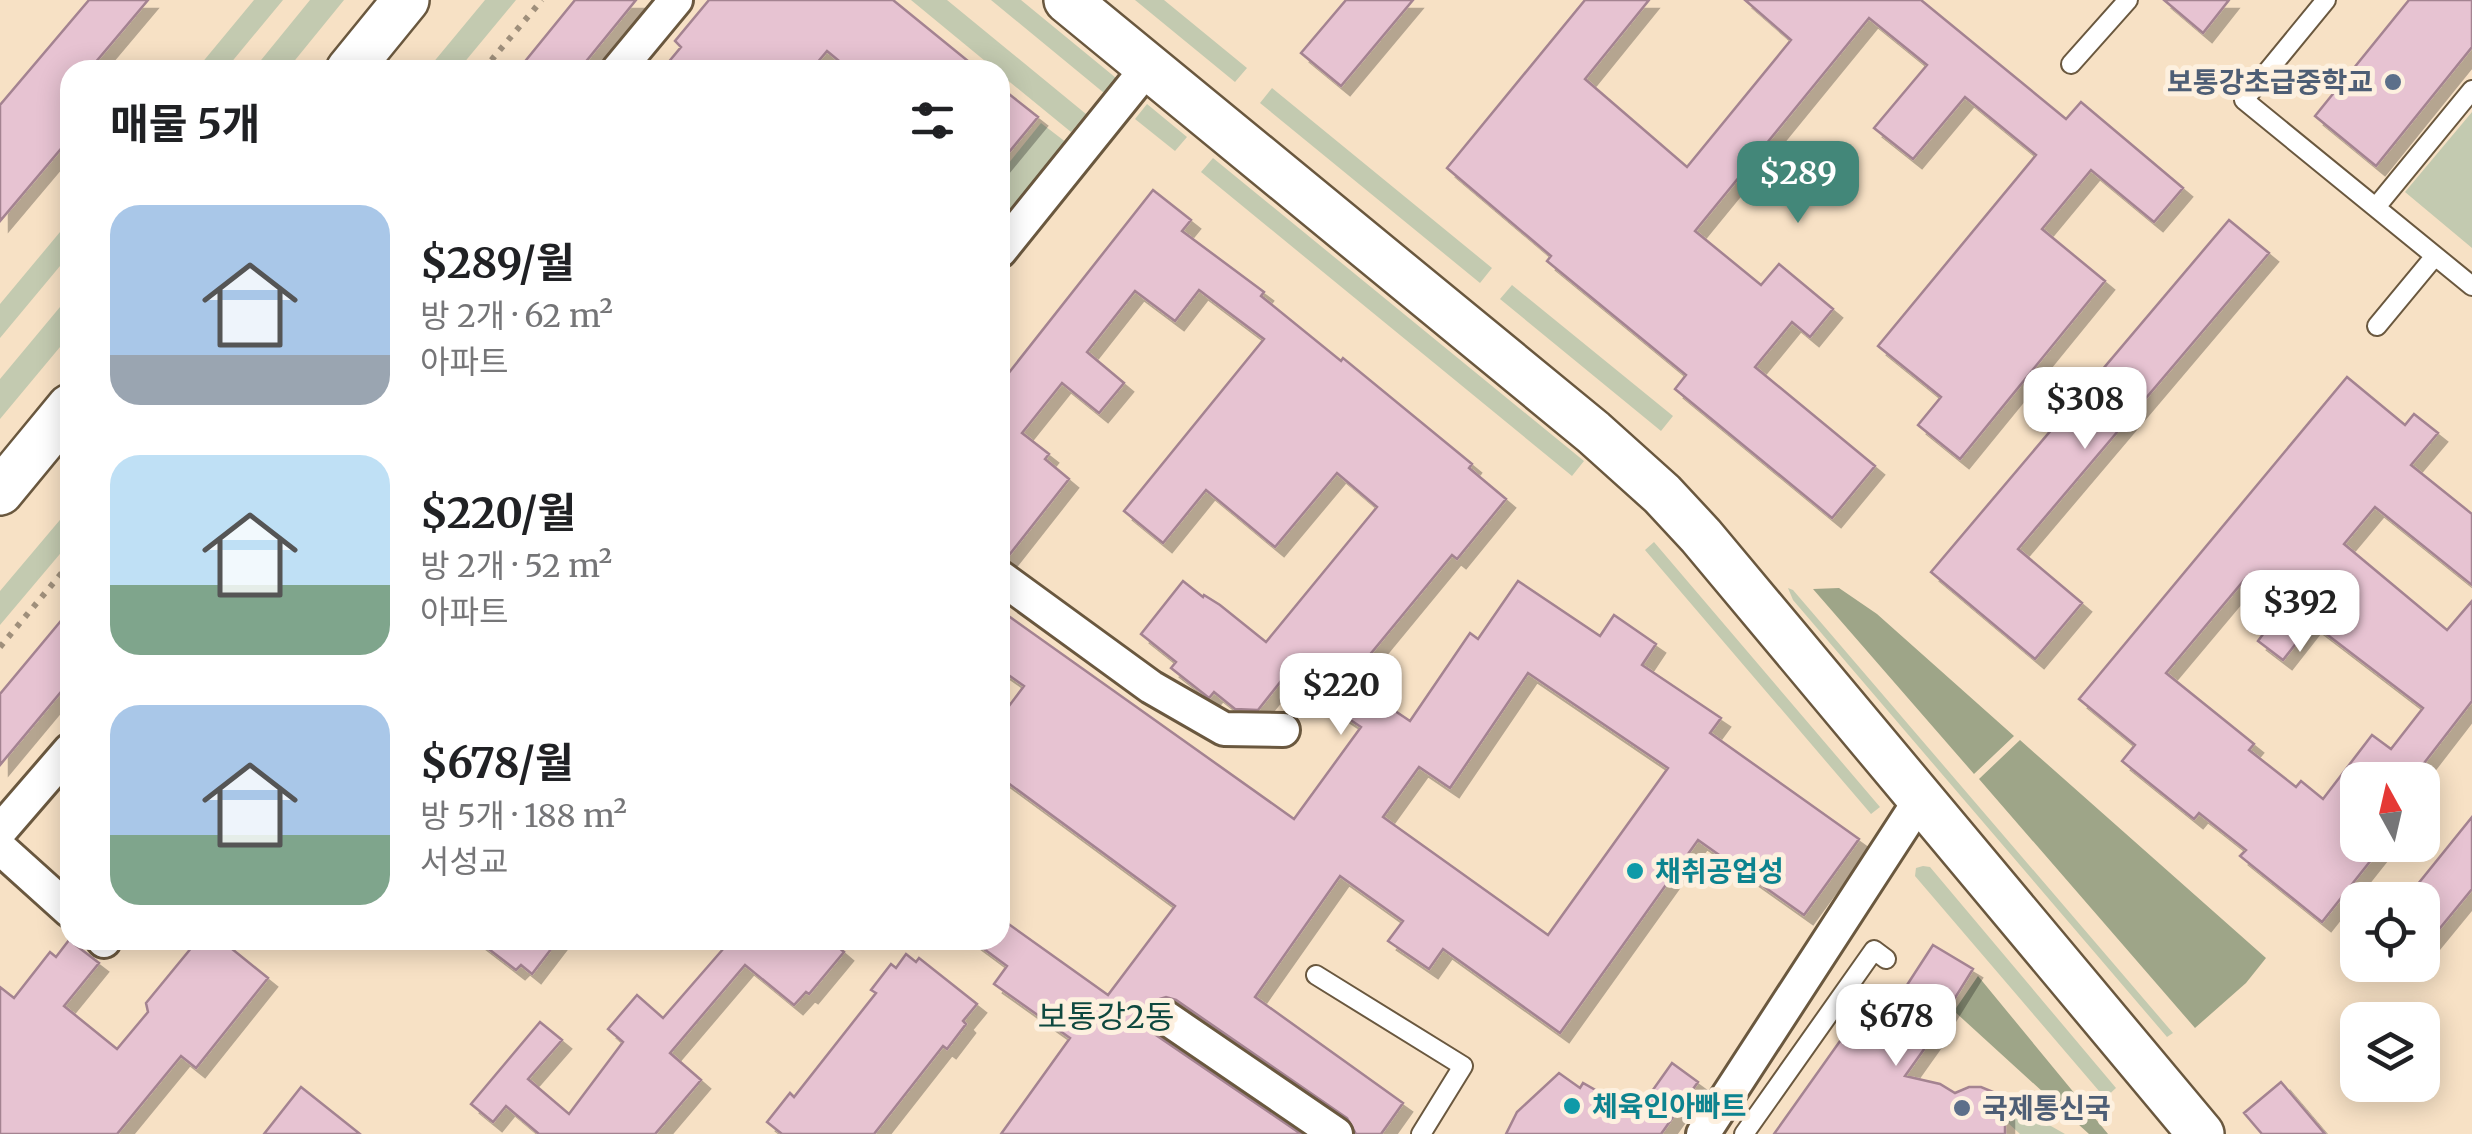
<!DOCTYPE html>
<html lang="ko">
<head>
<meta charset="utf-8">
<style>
  body { margin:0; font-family:Merriweather,"Noto Sans KR",serif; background:#f6f6f6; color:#202124; height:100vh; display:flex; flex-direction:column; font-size:38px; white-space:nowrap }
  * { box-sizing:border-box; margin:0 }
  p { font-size:32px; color:#757577 }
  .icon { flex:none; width:55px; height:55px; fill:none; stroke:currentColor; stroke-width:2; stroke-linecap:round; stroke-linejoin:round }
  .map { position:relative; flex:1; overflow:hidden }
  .side { position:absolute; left:60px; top:60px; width:950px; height:890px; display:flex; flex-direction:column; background:#fff; border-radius:30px; box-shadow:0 5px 25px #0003 }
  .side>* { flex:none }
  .needle { width:65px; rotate:352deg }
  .tools { position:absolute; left:2340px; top:762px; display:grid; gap:20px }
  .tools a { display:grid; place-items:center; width:100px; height:100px; border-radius:20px; background:#fff; box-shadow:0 5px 25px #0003; font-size:50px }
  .price { position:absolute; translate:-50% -85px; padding:0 22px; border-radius:20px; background:#fff; color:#222; font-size:32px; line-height:65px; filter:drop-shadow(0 2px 5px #0008) }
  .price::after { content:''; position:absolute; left:50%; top:60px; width:30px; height:22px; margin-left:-15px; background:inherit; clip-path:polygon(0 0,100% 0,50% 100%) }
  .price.current { background:#438779; color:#fff }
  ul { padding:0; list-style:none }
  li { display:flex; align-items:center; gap:30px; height:250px; padding:0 50px }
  li span { display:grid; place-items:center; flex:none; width:280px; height:200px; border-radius:30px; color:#555 }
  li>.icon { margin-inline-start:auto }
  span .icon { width:120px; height:120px; fill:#fffc; stroke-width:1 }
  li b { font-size:42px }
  h2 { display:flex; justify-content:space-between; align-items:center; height:120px; padding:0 50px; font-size:42px }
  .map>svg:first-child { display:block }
  .green { fill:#c3cab0 }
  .forest { fill:#9ea588 }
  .building { fill:#e7c3d2; stroke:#a48391; stroke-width:2.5; fill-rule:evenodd; filter:url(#shadow) }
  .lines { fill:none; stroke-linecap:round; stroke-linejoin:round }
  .lane-casing { stroke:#6a583f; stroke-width:22 }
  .street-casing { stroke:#6a583f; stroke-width:38 }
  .secondary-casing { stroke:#6a583f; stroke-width:50 }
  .path { stroke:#9f8f7b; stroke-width:6; stroke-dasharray:5 8; stroke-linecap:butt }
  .lane { stroke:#fff; stroke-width:18 }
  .street { stroke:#fff; stroke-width:32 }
  .secondary { stroke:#fff; stroke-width:45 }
  .service-dot { fill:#5c6f8a; stroke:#fdf0df; stroke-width:4 }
  .culture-dot { fill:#0f9aa8; stroke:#fdf0df; stroke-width:4 }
  .labels { text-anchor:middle; stroke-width:10; stroke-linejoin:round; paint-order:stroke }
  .service-label { font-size:28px; font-weight:bold; fill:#4e5e75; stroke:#fdf0df; text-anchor:end }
  .culture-label { font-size:28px; font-weight:bold; fill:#0d838f; stroke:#fdf0df; text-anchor:start }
  .quarter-label { font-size:32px; fill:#0e483f; stroke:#fdf0df }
</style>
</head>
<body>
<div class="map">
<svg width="2472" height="1134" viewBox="0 0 2472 1134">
  <defs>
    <filter id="shadow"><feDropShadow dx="9" dy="9" stdDeviation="0" flood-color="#0004"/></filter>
  </defs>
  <rect width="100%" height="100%" fill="#f7e1c5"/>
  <path class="green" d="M 254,0 L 283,0 L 225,70 L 196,70 Z
    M 310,0 L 344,0 L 287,70 L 253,70 Z
    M 485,0 L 516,0 L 458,70 L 427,70 Z
    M 911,0 L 947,0 L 1086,114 L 1071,132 L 1000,74 L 1000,70 L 996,70 Z
    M 991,0 L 1021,0 L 1116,78 L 1104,93 Z
    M 1135,0 L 1164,0 L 1247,68 L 1235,82 Z
    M 1272,88 L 1492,268 L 1480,283 L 1260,103 Z
    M 1147,104 L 1187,137 L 1175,151 L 1135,119 Z
    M 2472,112 L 2472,248 L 2405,192 Z
    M 1041,123 L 1067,143 L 1000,227 L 1000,174 Z
    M 1213,158 L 1584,461 L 1572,476 L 1201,172 Z
    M 70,220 L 70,254 L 0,338 L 0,304 Z
    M 1512,285 L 1673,416 L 1661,431 L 1500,299 Z
    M 70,295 L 70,335 L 0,419 L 0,379 Z
    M 70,508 L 70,542 L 0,625 L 0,591 Z
    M 1654,542 L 1880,807 L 1871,814 L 1645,550 Z
    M 1788,588 L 1793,590 L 2173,1033 L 2167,1037 L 1793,600 Z
    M 1923,866 L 1930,867 L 2116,1088 L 2105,1098 L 1915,876 L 1916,868 Z
    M 2005,1100 L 2065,1134 L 2020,1134 L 2008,1123 Z"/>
  <path class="forest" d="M 1839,588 L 1877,614 L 2014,736 L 1974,774 L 1813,589 Z
    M 2020,740 L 2266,958 L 2246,983 L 2195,1028 L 1979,779 Z
    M 1978,976 L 2108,1134 L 2089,1134 L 1954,1011 Z"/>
  <path class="building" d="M 89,0 L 148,0 L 89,70 L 70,70 L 70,138 L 0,221 L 0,105 Z
    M 575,0 L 636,0 L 579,70 L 518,70 Z
    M 709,0 L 893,0 L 979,70 L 850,70 L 827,51 L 811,70 L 662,70 L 681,47 L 675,41 Z
    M 1346,0 L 1413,0 L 1341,86 L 1301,53 Z
    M 1585,0 L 1649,0 L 1585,79 L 1687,167 L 1791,40 L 1745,0 L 1921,0 L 2066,119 L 2081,102 L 2183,188 L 2154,222 L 2091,170 L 2042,229 L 2105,281 L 1960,459 L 1918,425 L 1941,397 L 1878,346 L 2036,155 L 1965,97 L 1913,159 L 1874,128 L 1927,65 L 1869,18 L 1695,231 L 1761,285 L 1779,264 L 1833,309 L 1810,337 L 1792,322 L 1755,367 L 1875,466 L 1832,518 L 1675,389 L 1686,375 L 1547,261 L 1551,256 L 1447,168 Z
    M 2164,0 L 2229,0 L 2203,33 Z
    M 2409,0 L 2472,0 L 2472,47 L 2376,166 L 2315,116 Z
    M 1000,87 L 1038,117 L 1000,163 Z
    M 1153,190 L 1191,220 L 1182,231 L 1264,292 L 1261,296 L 1341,361 L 1343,358 L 1472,464 L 1469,468 L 1506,499 L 1457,559 L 1452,555 L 1349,680 L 1410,721 L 1470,633 L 1478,639 L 1518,581 L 1600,636 L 1614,615 L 1656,644 L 1642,665 L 1721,718 L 1710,733 L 1859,839 L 1804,915 L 1698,840 L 1560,1033 L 1443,949 L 1429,969 L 1388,941 L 1403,921 L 1340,876 L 1255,997 L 1403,1103 L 1381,1134 L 1356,1134 L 1347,1118 L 1176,1000 L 1166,997 L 1156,1000 L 1145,1015 L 1147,1025 L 1153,1033 L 1301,1134 L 1001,1134 L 1070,1038 L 994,984 L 1007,966 L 972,940 L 1000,940 L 1000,918 L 1108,995 L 1175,906 L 1000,777 L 1000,718 L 1024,686 L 1000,669 L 1000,610 L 1294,819 L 1361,727 L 1285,676 L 1258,710 L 1235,709 L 1214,692 L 1209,698 L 1204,694 L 1171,668 L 1176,662 L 1141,634 L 1183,581 L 1203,597 L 1204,595 L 1220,605 L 1266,642 L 1377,507 L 1337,473 L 1275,547 L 1206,490 L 1163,543 L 1124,511 L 1264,339 L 1199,290 L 1175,321 L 1135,291 L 1087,352 L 1124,383 L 1099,413 L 1062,383 L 1022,433 L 1049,454 L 1045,459 L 1069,479 L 1006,559 L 1000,557 L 1000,384 ZM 1528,673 L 1668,768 L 1548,935 L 1383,817 L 1419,767 L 1450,788 Z
    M 2229,220 L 2269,253 L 2018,549 L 2082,603 L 2035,659 L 1931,572 Z
    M 2347,377 L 2405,425 L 2414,414 L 2438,433 L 2411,465 L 2472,514 L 2472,585 L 2375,507 L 2344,544 L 2447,630 L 2472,601 L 2472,701 L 2411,780 L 2358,780 L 2358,845 L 2383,845 L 2322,922 L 2240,856 L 2246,850 L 2199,813 L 2194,819 L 2122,761 L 2135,745 L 2079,699 ZM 2245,579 L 2283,607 L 2258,641 L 2283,660 L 2312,623 L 2423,708 L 2391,749 L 2372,735 L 2323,799 L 2301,781 L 2296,787 L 2249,750 L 2254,744 L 2166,673 Z
    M 70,610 L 70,681 L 0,765 L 0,694 Z
    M 2472,817 L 2472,889 L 2422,950 L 2422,900 L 2405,900 Z
    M 69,940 L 99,963 L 64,1006 L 117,1049 L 148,1012 L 146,1003 L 197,941 L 221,940 L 268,978 L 196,1068 L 181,1056 L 117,1134 L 0,1134 L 0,987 L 14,998 L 50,952 L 56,957 Z
    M 477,940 L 558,940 L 532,974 L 521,965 L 516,970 Z
    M 714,940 L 830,940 L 844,952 L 809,994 L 806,992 L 794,1005 L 745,965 L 670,1053 L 701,1080 L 655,1134 L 539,1134 L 506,1106 L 493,1122 L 471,1104 L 540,1022 L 562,1040 L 528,1079 L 569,1114 L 623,1042 L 608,1029 L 637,995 L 663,1018 L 724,948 Z
    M 1933,945 L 1973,969 L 1935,1030 L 1937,1031 L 1905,1076 L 1940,1084 L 1955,1093 L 1969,1087 L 1981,1087 L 1998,1094 L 2005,1111 L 2005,1134 L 1774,1134 L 1877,989 L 1896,1002 Z
    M 906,954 L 916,962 L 919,958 L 977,1004 L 963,1021 L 966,1024 L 947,1049 L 943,1046 L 874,1134 L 782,1134 L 767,1122 L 790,1093 L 794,1097 L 876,993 L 871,990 L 891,964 L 896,968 Z
    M 1672,1063 L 1698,1082 L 1661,1134 L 1506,1134 L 1517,1112 L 1559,1073 L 1580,1088 L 1583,1083 L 1613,1100 L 1633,1118 Z
    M 2281,1082 L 2325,1134 L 2262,1134 L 2244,1113 Z
    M 301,1087 L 360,1134 L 264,1134 Z"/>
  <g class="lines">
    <defs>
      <path id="lane" d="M 2326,0 L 2244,100 L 2472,286
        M 2071,64 L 2128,0
        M 2376,207 L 2472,90
        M 2377,326 L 2435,256
        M 1316,975 L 1463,1066 L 1421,1134
        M 1744,1134 L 1874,950 L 1886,959"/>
      <path id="street" d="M 618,70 L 676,0
        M 1000,251 L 1148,67
        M 1000,577 L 1151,687 L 1224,729 L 1283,730
        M 0,831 L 70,750
        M 0,848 L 70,911
        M 103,940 L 104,941
        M 1165,1017 L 1336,1134
        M 1703,1134 L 1920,800"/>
      <path id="secondary" d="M 1067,0 L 1593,432 L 1662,494 L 1701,536 L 2201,1134
        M 349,70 L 406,0
        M 0,492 L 70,407"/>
    </defs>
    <use href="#lane" class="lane-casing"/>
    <use href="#street" class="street-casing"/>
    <use href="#secondary" class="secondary-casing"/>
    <path class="path" d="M 483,70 L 542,0
      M 0,647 L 70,563"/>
    <use href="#lane" class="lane"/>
    <use href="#street" class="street"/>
    <use href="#secondary" class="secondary"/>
  </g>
  <g class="service-dot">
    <circle cx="2393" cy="82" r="10"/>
    <circle cx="1962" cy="1108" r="10"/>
  </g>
  <g class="culture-dot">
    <circle cx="1635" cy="871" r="10"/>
    <circle cx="1572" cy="1106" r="10"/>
  </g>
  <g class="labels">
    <g class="service-label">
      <text x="2373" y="92">보통강초급중학교</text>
      <text x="1982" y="1118" text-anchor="start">국제통신국</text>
    </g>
    <g class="culture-label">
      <text x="1655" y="881">채취공업성</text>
      <text x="1592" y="1116">체육인아빠트</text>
    </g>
    <g class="quarter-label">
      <text x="1106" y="1028">보통강2동</text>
    </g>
  </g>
</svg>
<div class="tools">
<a><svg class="needle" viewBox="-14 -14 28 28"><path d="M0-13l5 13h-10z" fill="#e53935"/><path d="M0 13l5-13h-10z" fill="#757577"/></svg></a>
<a><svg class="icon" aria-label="locate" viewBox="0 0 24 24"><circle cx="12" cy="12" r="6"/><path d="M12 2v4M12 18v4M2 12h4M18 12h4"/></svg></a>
<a><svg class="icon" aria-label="layers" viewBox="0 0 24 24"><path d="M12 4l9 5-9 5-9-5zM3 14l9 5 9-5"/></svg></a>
</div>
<b class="price current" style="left:1798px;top:226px">$289</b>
<b class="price" style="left:2085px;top:452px">$308</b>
<b class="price" style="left:2300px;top:655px">$392</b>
<b class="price" style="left:1341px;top:738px">$220</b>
<b class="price" style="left:1896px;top:1069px">$678</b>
<section class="side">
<h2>매물 5개<svg class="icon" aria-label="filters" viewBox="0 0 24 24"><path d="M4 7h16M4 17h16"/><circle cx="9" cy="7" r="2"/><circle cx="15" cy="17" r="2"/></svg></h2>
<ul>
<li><span style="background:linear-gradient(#a9c7e8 75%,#9aa5b1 0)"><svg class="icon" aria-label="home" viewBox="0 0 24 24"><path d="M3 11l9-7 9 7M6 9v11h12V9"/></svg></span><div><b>$289/월</b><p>방 2개 · 62 m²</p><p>아파트</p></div></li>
<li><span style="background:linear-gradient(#bfe0f5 65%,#7fa58c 0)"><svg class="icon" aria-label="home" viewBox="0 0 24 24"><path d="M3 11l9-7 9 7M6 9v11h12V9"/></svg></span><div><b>$220/월</b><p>방 2개 · 52 m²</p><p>아파트</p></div></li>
<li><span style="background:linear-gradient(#a9c7e8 65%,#7fa58c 0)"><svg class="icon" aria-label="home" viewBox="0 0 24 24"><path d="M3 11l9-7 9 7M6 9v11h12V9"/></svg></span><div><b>$678/월</b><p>방 5개 · 188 m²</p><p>서성교</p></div></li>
</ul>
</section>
</div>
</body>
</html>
